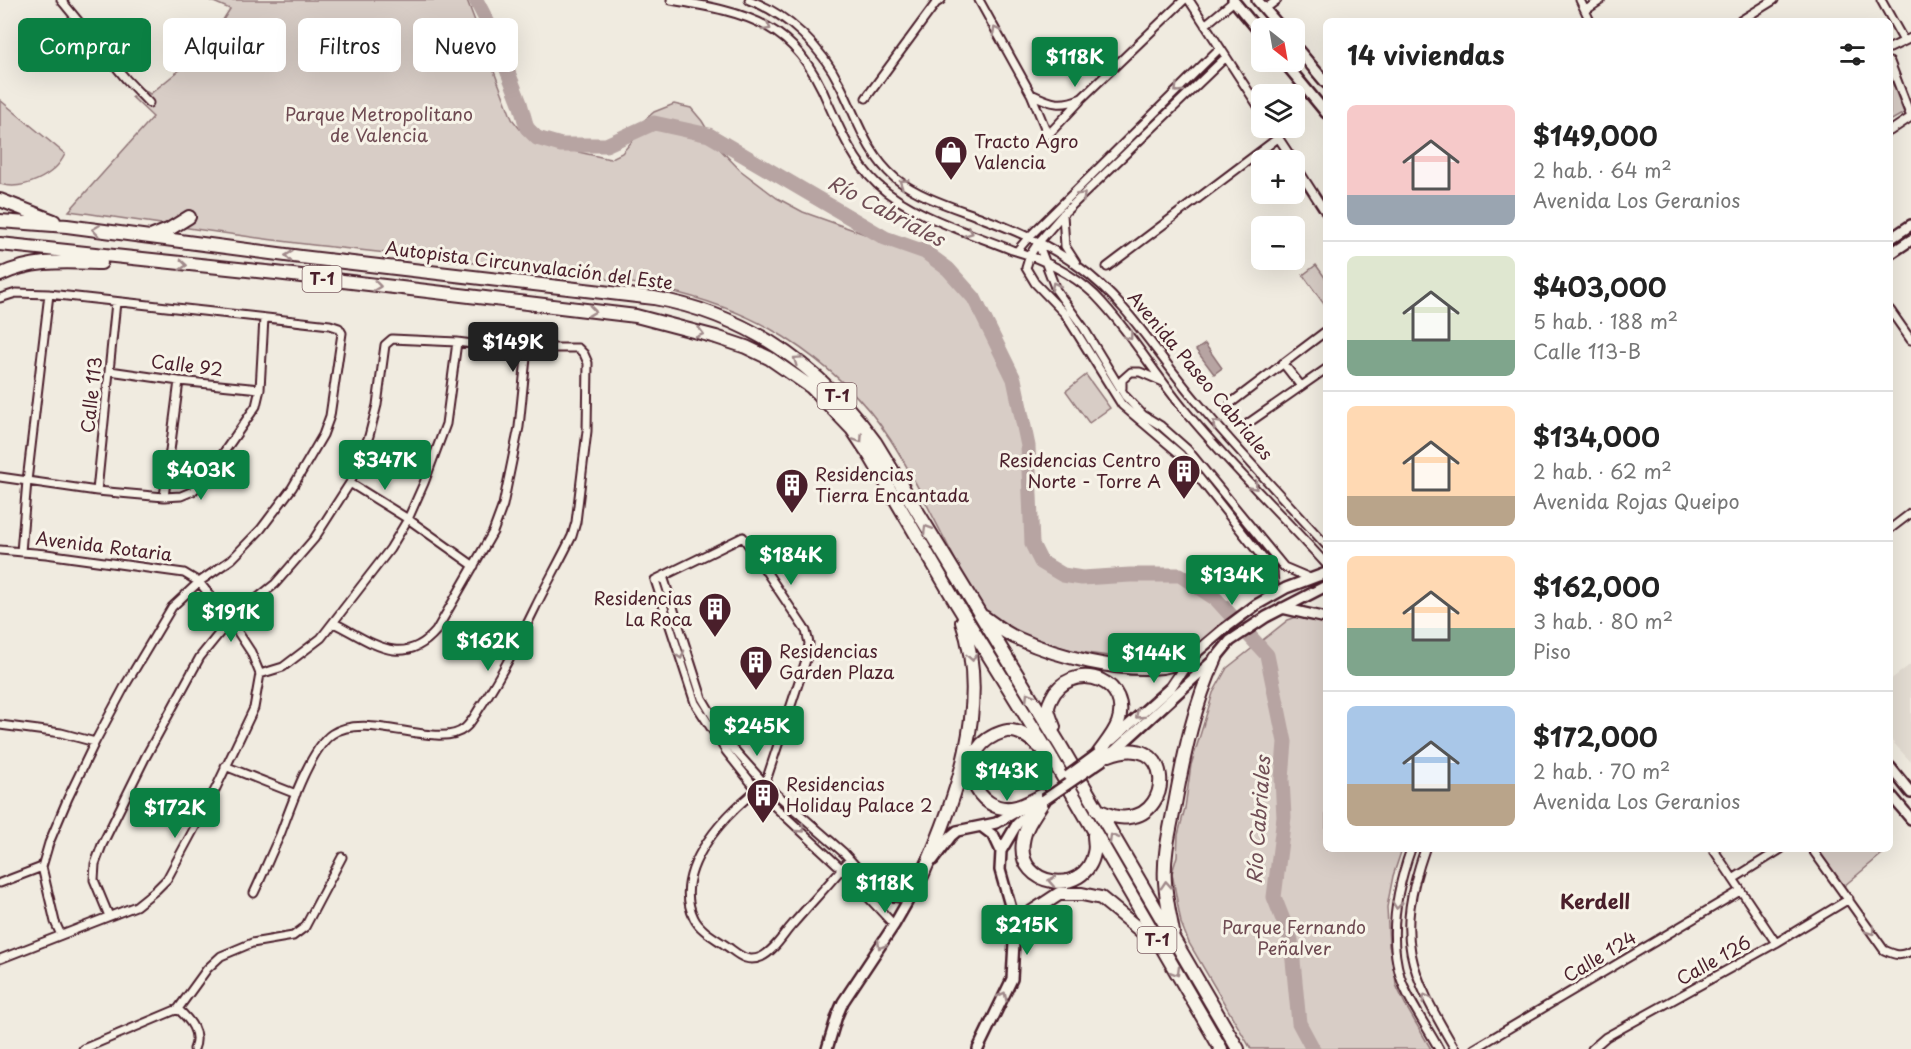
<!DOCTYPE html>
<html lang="es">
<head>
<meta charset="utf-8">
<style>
  body { margin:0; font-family:"Playpen Sans",sans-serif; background:#f2f2f2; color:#222; height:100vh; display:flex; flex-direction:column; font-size:22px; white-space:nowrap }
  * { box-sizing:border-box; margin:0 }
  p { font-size:20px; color:#767676 }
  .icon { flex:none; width:33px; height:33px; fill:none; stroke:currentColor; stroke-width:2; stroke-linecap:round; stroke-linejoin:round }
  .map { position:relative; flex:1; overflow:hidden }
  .drawer { position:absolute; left:1323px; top:18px; width:570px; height:834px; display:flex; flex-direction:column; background:#fff; border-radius:9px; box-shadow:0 6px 24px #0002 }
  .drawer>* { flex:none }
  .hud { position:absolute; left:18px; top:18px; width:570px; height:54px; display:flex; gap:12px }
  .needle { width:39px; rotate:149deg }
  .tools { position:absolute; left:1251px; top:18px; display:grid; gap:12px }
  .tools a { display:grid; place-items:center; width:54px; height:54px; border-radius:9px; background:#fff; box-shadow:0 6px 24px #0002; font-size:30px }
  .price { position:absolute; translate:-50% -51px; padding:0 14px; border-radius:6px; background:#0b8043; color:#fff; font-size:20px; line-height:39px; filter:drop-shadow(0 2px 3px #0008) }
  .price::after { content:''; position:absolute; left:50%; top:36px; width:18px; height:14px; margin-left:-9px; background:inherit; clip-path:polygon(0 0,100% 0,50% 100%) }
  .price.selected { background:#222; color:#fff }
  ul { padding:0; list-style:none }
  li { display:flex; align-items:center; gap:18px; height:150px; padding:0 24px }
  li+li { border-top:2px solid #e0e0e0 }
  li span { display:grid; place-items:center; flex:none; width:168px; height:120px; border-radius:9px; color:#555 }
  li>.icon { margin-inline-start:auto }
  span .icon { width:72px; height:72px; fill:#fffc; stroke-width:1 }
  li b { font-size:26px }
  h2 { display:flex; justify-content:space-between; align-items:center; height:72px; padding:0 24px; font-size:26px }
  .chip { padding:0 21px; border-radius:9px; background:#fff; box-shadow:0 6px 24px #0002; font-size:21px; line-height:54px }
  .chip.selected { background:#0b8043; color:#fff }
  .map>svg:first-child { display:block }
  .built { fill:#e3dcd2 }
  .green { fill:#d8cdc6; stroke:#917678; stroke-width:1.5 }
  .water { fill:#b7a4a2; stroke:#8b6f72; stroke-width:1.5 }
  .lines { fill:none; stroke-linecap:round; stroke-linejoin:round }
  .river { stroke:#b7a4a2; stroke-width:15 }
  .street-casing { stroke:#4a1f2b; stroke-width:11 }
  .secondary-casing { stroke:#4a1f2b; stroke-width:14 }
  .highway-casing { stroke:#4a1f2b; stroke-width:16 }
  .street { stroke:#f7f3e8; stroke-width:7 }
  .secondary { stroke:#f7f3e8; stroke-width:9 }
  .highway { stroke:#f7f3e8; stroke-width:12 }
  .secondary-bridge-casing { stroke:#4a1f2b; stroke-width:14; stroke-linecap:butt }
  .secondary-bridge { stroke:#f7f3e8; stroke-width:9 }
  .oneway { stroke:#a0898a }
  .labels { text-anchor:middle; stroke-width:6; stroke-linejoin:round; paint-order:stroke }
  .shield { fill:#f7f3e8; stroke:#7e5f64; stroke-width:1.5 }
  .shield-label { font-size:16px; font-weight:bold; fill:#4a1f2b }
  .park-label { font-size:18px; fill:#6e4a52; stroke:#f7f3e8 }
  .poi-label { font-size:18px; fill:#4a1f2b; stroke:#f7f3e8; text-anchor:start }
  .street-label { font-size:18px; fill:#4a1f2b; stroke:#f7f3e8 }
  .water-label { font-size:20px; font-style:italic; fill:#704e55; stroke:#f7f3e8 }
  .neighbourhood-label { font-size:20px; font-weight:bold; fill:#4a1f2b; stroke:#f7f3e8 }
</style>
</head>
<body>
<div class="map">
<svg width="1911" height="1049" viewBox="0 0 1911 1049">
  <rect width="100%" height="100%" fill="#f0ebe0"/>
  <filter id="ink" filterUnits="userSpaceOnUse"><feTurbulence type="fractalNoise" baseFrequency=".0167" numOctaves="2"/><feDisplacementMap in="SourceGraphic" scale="12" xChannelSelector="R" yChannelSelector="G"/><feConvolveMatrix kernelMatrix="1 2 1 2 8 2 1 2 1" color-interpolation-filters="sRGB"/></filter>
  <g filter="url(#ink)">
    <path class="built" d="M 1911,664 L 1911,762 L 1890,739 L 1890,680 Z"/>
    <path class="green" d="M 209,0 L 467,0 L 512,119 L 523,133 L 551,146 L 610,159 L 622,153 L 635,138 L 639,125 L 654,112 L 674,104 L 691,108 L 702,121 L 717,146 L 740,170 L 777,198 L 803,212 L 924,255 L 946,271 L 965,288 L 981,311 L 1000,346 L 1017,390 L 1027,428 L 1030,534 L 1035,553 L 1055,575 L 1085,583 L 1185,576 L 1224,605 L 1233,615 C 1218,626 1201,644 1184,650 C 1132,668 1026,650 986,610 C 969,593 954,556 942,534 C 925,502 910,469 890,439 C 863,397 826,364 784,337 C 706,288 614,279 525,269 C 458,261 390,253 323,246 C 238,237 154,222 69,211 L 153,117 L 132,97 L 142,89 L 150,94 L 203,51 L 230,9 Z
      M 1890,77 L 1904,113 L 1890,121 Z
      M 0,100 L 65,154 C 55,176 23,191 0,184 Z
      M 1316,265 L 1326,279 L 1326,307 L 1303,275 Z
      M 1086,375 L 1110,408 L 1089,423 L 1066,391 Z
      M 1299,616 L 1326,624 L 1326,849 L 1402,849 L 1393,876 L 1387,907 L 1389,946 L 1394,962 L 1396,985 L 1407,1008 L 1431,1049 L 1251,1049 L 1189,943 L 1181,923 L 1172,873 L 1177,856 L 1178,835 L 1185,808 L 1191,765 L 1213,693 L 1227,668 L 1288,620 Z
      M 1821,849 L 1888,849 L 1844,886 L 1817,852 Z"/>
    <path class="water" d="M 1205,344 L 1222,368 L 1214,374 L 1196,350 Z"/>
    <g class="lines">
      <path class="river" d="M 476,0 L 491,29 L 520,103 L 527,128 L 537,138 L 561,145 L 606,145 L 654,123 L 709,135 L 885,238 L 925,252 L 948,269 L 974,298 L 1014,379 L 1028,446 L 1032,544 L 1041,562 L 1063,575 L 1082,578 L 1130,575 L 1180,575 L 1216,599 L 1267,655 L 1285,742 L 1282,779 L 1284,817 L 1274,897 L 1291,940 L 1299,1023 L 1313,1049"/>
      <defs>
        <path id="street" d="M 61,0 L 126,79 L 149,103
          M 671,0 C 750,13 795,23 828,103 C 841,132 854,162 877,184 C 910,215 970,233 1012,250 C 1041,258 1073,274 1095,295 C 1130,331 1155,375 1187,413 C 1231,466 1280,513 1326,564
          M 749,0 C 788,14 822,48 840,85 C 857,118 866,153 895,178 C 919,197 953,207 982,218 C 1015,230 1050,245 1079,267 C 1128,302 1159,358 1198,403 C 1239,452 1283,498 1326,545
          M 979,0 L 1031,94 C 1052,104 1061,107 1082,98 L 1184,0
          M 1189,0 L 1262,112
          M 1580,0 L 1590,21
          M 1881,0 L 1904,41
          M 1265,9 L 1277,0
          M 1586,10 L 1601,0
          M 1740,21 L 1774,0
          M 1205,25 L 1234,1
          M 1890,48 L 1911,38
          M 1226,57 L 1063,214 L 1038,243 L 1030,255 L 1026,268 L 1035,283 L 1065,314 L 1122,405 L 1181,455 L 1273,571 L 1274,584 L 1268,598
          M 1890,62 L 1911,117
          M 1031,94 L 1048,135 L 1080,101
          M 866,98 L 936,3 L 941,0
          M 1272,128 L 1293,160
          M 1890,131 L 1911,117
          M 1294,163 L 1326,213
          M 1063,214 L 1065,246 L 1076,263
          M 1038,243 L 1056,290 L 1083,327 L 1125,396 L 1143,415 L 1161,426 L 1187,449 L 1284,567 L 1310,578
          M 1017,251 L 1028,238 L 1220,48
          M 1107,267 L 1278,138
          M 0,298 L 16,293 L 49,294 L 330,325 L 339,328 L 342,333 L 330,416 L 323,435 L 292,488 L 261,529 L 232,559 L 199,582 L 172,607 L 126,684 L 95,742 L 68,798 L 49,843 L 42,867 L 55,922 L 61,935
          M 1890,310 L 1911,340
          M 1283,363 L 1301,386
          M 110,371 L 179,381 L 260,389
          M 1122,388 L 1122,380 L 1131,372 L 1140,372 L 1161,381
          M 1231,403 L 1326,331
          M 1247,424 L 1326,369
          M 0,477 L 97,491 L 164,497 L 181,496 L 193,491 L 206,478 L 256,406 L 260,389 L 264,318
          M 350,483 L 408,519 L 474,566
          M 97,491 L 116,302
          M 164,497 L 179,381
          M 1890,529 L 1911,513
          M 0,550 L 46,554 L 184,573 L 199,582 L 230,620 L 251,652 L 260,674 L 254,708 L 216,788 L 167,879 L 156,890 L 136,906 L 0,959
          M 21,552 L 27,481 L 49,294
          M 663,576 L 702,698 L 730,745 L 765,784 L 844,853 L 878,891 L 888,897 L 909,899
          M 260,674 L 283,667 L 321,638 L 390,549 L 408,519 L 424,483 L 446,424 L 457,342 L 504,348 L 527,348 L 519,427 L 503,505 L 493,532 L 436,631 C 402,670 370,641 334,623
          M 0,725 L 61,733 L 95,742
          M 225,766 L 296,794
          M 1411,849 C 1397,888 1388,934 1400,976 C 1408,1001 1426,1025 1439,1049
          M 1425,849 C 1394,938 1409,971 1455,1049
          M 1713,849 L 1776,943
          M 1812,849 L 1884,950 C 1895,955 1900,957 1911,951
          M 849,860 C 831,882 811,903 792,925 C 783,935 774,951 761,957 C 747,963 739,955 728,947 C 717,939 700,931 694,918 C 670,869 729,809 765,784 L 807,657 L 809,643 L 806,631 L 743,537 L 655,580 L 695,703 L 726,751 L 757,790 L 842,869 L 894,925
          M 1733,879 L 1781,849
          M 0,883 L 42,867
          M 254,893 C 263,874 271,854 280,835 C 290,809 310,749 332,734 C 367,710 439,751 465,728 C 472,722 476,713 481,706 C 502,675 518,643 534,610 C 546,585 560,561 572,536 L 576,522 L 587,431 L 588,363 L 584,354 L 578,348 L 527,348
          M 109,916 L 94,880 L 95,864 L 102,845 L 145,758 L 200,657 L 230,620 L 275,584 L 314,539 L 350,483 L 369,436 L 377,405 L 385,345 L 392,339 L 457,342
          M 178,1009 C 190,1020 201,1033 194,1049
          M 83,1049 L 178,1009 L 207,969 L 221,956 L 252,943 L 293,936 L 305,927 L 342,857
          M 1474,1049 L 1740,891
          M 1592,1049 L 1606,1037 L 1776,943 L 1849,899"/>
        <path id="secondary" d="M 1233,0 L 1262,35
          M 1257,0 L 1281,28
          M 1294,45 L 1326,83
          M 1284,62 L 1326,113
          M 1890,239 L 1911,225
          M 1890,254 L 1911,240
          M 1282,608 L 1326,618
          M 1112,740 L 1171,687 L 1192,656 L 1224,629 L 1256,605 L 1286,588 L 1326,573
          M 1111,754 L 1216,658 L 1230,641 L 1266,617 L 1326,586
          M 1890,767 L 1911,793
          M 1890,794 L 1911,819
          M 982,827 L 994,836 L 1001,851
          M 933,860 L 951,836 L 957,831 L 996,823 L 1026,806
          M 827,1049 L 837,1016 L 843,1002 L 894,925 L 925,871
          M 978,1049 L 1012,979 L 1015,923 L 1000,870 L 1001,851 L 1017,824 L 1037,806"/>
        <path id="highway" d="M 0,200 L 54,221
          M 0,221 L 67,226 L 301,257 L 654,298 C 748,315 819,365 875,442 L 1060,745 L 1238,1049
          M 153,236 L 168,230 L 189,217
          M 0,244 L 276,273 L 636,316 L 716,337 L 746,347 L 769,358 L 811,387 L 831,407 L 852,429 L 870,456 L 955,601 L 1050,755 L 1221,1049
          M 0,275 C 34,259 65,262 101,263
          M 984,617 C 995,625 1006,634 1019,639 C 1059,657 1118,672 1162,667 C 1172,666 1182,660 1192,656
          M 1054,727 C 1052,722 1049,715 1048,709 C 1048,704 1052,697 1055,692 C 1080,660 1132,683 1118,723 C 1114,734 1105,744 1098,754
          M 1041,796 C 1033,800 1024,805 1016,807 C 976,817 951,756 995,735 C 1000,733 1006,730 1012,731 C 1024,732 1035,743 1043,750
          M 1044,800 C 1036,813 1025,826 1023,842 C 1016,888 1086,897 1094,853 C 1096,847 1094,841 1094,835
          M 1097,810 C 1107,814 1117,819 1129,817 C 1173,813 1174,731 1109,755
          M 922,876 C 956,800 991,704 962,622
          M 1015,923 L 1059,894 L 1082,894 L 1101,898 L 1152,940
          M 1173,932 C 1170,916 1166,899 1165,882 C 1163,857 1170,829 1175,804 C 1184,754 1194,705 1216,658"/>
      </defs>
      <use href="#street" class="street-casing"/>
      <use href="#secondary" class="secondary-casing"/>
      <use href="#highway" class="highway-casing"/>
      <use href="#street" class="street"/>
      <use href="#secondary" class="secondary"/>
      <use href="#highway" class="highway"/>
      <defs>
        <path id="secondary-bridge" d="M 1068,776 L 1098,754
          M 1044,800 L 1104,759"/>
      </defs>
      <use href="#secondary-bridge" class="secondary-bridge-casing"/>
      <use href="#secondary-bridge" class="secondary-bridge"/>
    </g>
    <defs><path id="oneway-chevron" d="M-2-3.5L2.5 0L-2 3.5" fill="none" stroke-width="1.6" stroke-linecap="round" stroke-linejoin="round" transform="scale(1.5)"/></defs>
    <g class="oneway">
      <use href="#oneway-chevron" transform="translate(767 27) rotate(29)"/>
      <use href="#oneway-chevron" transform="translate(996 31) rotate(-118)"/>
      <use href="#oneway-chevron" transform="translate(1178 89) rotate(136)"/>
      <use href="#oneway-chevron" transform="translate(903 183) rotate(-147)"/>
      <use href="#oneway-chevron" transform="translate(1082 196) rotate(-44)"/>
      <use href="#oneway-chevron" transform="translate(96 230) rotate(-172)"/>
      <use href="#oneway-chevron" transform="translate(969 232) rotate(22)"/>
      <use href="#oneway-chevron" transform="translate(289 256) rotate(-172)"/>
      <use href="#oneway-chevron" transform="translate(183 265) rotate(5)"/>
      <use href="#oneway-chevron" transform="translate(377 286) rotate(7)"/>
      <use href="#oneway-chevron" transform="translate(1055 286) rotate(-117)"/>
      <use href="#oneway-chevron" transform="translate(592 311) rotate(7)"/>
      <use href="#oneway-chevron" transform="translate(700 333) rotate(15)"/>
      <use href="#oneway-chevron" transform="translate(1129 336) rotate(54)"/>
      <use href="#oneway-chevron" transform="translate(797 360) rotate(-145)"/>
      <use href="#oneway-chevron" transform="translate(1216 424) rotate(-132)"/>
      <use href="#oneway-chevron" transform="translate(859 439) rotate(56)"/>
      <use href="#oneway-chevron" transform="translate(1254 486) rotate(47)"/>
      <use href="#oneway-chevron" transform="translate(927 529) rotate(-121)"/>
      <use href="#oneway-chevron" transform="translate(680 655) rotate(72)"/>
      <use href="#oneway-chevron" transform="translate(972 657) rotate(81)"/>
      <use href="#oneway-chevron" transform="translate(1029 696) rotate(-122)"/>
      <use href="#oneway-chevron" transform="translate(1139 715) rotate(139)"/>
      <use href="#oneway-chevron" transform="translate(801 829) rotate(42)"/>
      <use href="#oneway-chevron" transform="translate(1113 838) rotate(-120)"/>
      <use href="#oneway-chevron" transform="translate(1052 881) rotate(-170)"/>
      <use href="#oneway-chevron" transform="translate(1166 885) rotate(-94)"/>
      <use href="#oneway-chevron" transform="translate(1397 905) rotate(96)"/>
      <use href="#oneway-chevron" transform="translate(1871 931) rotate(55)"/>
      <use href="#oneway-chevron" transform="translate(881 945) rotate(121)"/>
      <use href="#oneway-chevron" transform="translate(1176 972) rotate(59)"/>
      <use href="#oneway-chevron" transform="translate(1003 996) rotate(-64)"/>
      <use href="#oneway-chevron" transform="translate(1426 998) rotate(-116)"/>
    </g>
  </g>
  <defs>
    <symbol id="shop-pin" viewBox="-11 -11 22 30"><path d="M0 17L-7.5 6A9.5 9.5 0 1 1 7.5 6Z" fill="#4a1f2b" stroke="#f7f3e8"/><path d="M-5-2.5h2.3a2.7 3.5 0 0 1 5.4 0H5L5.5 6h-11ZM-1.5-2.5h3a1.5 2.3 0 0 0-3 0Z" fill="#fff"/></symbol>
    <symbol id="building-pin" viewBox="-11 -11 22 30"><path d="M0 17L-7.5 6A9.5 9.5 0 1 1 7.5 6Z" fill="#4a1f2b" stroke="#f7f3e8"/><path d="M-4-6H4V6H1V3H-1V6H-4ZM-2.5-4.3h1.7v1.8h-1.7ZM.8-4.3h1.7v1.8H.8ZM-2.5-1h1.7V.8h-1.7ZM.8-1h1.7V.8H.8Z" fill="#fff"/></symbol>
  </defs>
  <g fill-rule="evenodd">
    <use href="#shop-pin" x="932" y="133" width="38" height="52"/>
    <use href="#building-pin" x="1165" y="452" width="38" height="52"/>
    <use href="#building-pin" x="773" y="466" width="38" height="52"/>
    <use href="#building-pin" x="696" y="590" width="38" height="52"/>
    <use href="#building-pin" x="737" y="643" width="38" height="52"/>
    <use href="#building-pin" x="744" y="776" width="38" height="52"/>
  </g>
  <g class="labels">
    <g class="shield">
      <rect x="302.5" y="266" width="39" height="26" rx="4.5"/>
      <rect x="817.5" y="383" width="39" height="26" rx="4.5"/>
      <rect x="1137.5" y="927" width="39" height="26" rx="4.5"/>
    </g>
    <g class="shield-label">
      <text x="322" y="285">T-1</text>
      <text x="837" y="402">T-1</text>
      <text x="1157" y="946">T-1</text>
    </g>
    <g class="park-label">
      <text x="379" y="121">Parque Metropolitano<tspan x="379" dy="21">de Valencia</tspan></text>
      <text x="1294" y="934">Parque Fernando<tspan x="1294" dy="21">Peñalver</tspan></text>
    </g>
    <g class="poi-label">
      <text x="974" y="148">Tracto Agro<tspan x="974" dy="21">Valencia</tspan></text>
      <text x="1161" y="467" text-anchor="end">Residencias Centro<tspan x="1161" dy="21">Norte - Torre A</tspan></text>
      <text x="815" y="481">Residencias<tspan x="815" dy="21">Tierra Encantada</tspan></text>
      <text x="692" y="605" text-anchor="end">Residencias<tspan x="692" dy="21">La Roca</tspan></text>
      <text x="779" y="658">Residencias<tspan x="779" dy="21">Garden Plaza</tspan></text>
      <text x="786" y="791">Residencias<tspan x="786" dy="21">Holiday Palace 2</tspan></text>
    </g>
    <g class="street-label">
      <text transform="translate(529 266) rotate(7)" y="6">Autopista Circunvalación del Este</text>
      <text transform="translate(187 366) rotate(7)" y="6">Calle 92</text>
      <text transform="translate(1200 376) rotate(50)" y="6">Avenida Paseo Cabriales</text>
      <text transform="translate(92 395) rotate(-84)" y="6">Calle 113</text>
      <text transform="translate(104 547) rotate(7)" y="6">Avenida Rotaria</text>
      <text transform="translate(1600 957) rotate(-31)" y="6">Calle 124</text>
      <text transform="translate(1714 961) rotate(-29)" y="6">Calle 126</text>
    </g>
    <g class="water-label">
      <text transform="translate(886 211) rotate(28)" y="7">Río Cabriales</text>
      <text transform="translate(1259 820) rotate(-86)" y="7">Río Cabriales</text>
    </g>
    <g class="neighbourhood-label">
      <text x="1595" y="909">Kerdell</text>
    </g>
  </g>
</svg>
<div class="tools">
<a><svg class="needle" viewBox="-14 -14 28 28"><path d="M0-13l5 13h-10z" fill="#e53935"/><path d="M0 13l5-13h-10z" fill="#767676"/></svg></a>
<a><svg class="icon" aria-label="layers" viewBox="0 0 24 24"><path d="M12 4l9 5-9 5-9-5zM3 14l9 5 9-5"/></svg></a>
<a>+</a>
<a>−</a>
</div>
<b class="price" style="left:1075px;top:88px">$118K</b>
<b class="price selected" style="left:513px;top:373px">$149K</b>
<b class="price" style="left:385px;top:491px">$347K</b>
<b class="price" style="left:201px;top:501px">$403K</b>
<b class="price" style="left:791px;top:586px">$184K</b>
<b class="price" style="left:1232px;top:606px">$134K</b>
<b class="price" style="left:231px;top:643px">$191K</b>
<b class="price" style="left:488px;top:672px">$162K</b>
<b class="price" style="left:1154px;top:684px">$144K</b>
<b class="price" style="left:757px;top:757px">$245K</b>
<b class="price" style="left:1007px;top:802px">$143K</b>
<b class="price" style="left:175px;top:839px">$172K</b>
<b class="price" style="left:885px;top:914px">$118K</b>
<b class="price" style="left:1027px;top:956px">$215K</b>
<div class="hud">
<a class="chip selected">Comprar</a>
<a class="chip">Alquilar</a>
<a class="chip">Filtros</a>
<a class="chip">Nuevo</a>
</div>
<section class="drawer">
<h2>14 viviendas<svg class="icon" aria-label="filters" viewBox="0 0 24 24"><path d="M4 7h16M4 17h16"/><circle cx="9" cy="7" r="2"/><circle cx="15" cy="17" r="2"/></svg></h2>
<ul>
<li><span style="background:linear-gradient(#f6c9c9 75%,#9aa5b1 0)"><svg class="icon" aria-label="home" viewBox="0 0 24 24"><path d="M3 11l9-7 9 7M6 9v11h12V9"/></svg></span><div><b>$149,000</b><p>2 hab. · 64 m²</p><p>Avenida Los Geranios</p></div></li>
<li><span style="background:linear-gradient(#dfe7d0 70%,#7fa58c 0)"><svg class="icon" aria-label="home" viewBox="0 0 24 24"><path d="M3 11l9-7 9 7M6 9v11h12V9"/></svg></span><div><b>$403,000</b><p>5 hab. · 188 m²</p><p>Calle 113-B</p></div></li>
<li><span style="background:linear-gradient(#ffd9b3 75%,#b9a48a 0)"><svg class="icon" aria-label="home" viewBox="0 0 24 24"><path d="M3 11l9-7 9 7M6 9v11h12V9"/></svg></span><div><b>$134,000</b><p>2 hab. · 62 m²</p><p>Avenida Rojas Queipo</p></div></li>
<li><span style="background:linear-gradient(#ffd9b3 60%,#7fa58c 0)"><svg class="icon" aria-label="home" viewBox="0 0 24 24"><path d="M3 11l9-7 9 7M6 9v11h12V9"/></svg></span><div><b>$162,000</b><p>3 hab. · 80 m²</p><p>Piso</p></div></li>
<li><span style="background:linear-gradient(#a9c7e8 65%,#b9a48a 0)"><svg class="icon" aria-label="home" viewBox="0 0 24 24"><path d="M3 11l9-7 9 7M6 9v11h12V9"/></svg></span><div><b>$172,000</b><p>2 hab. · 70 m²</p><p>Avenida Los Geranios</p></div></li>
</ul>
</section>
</div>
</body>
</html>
